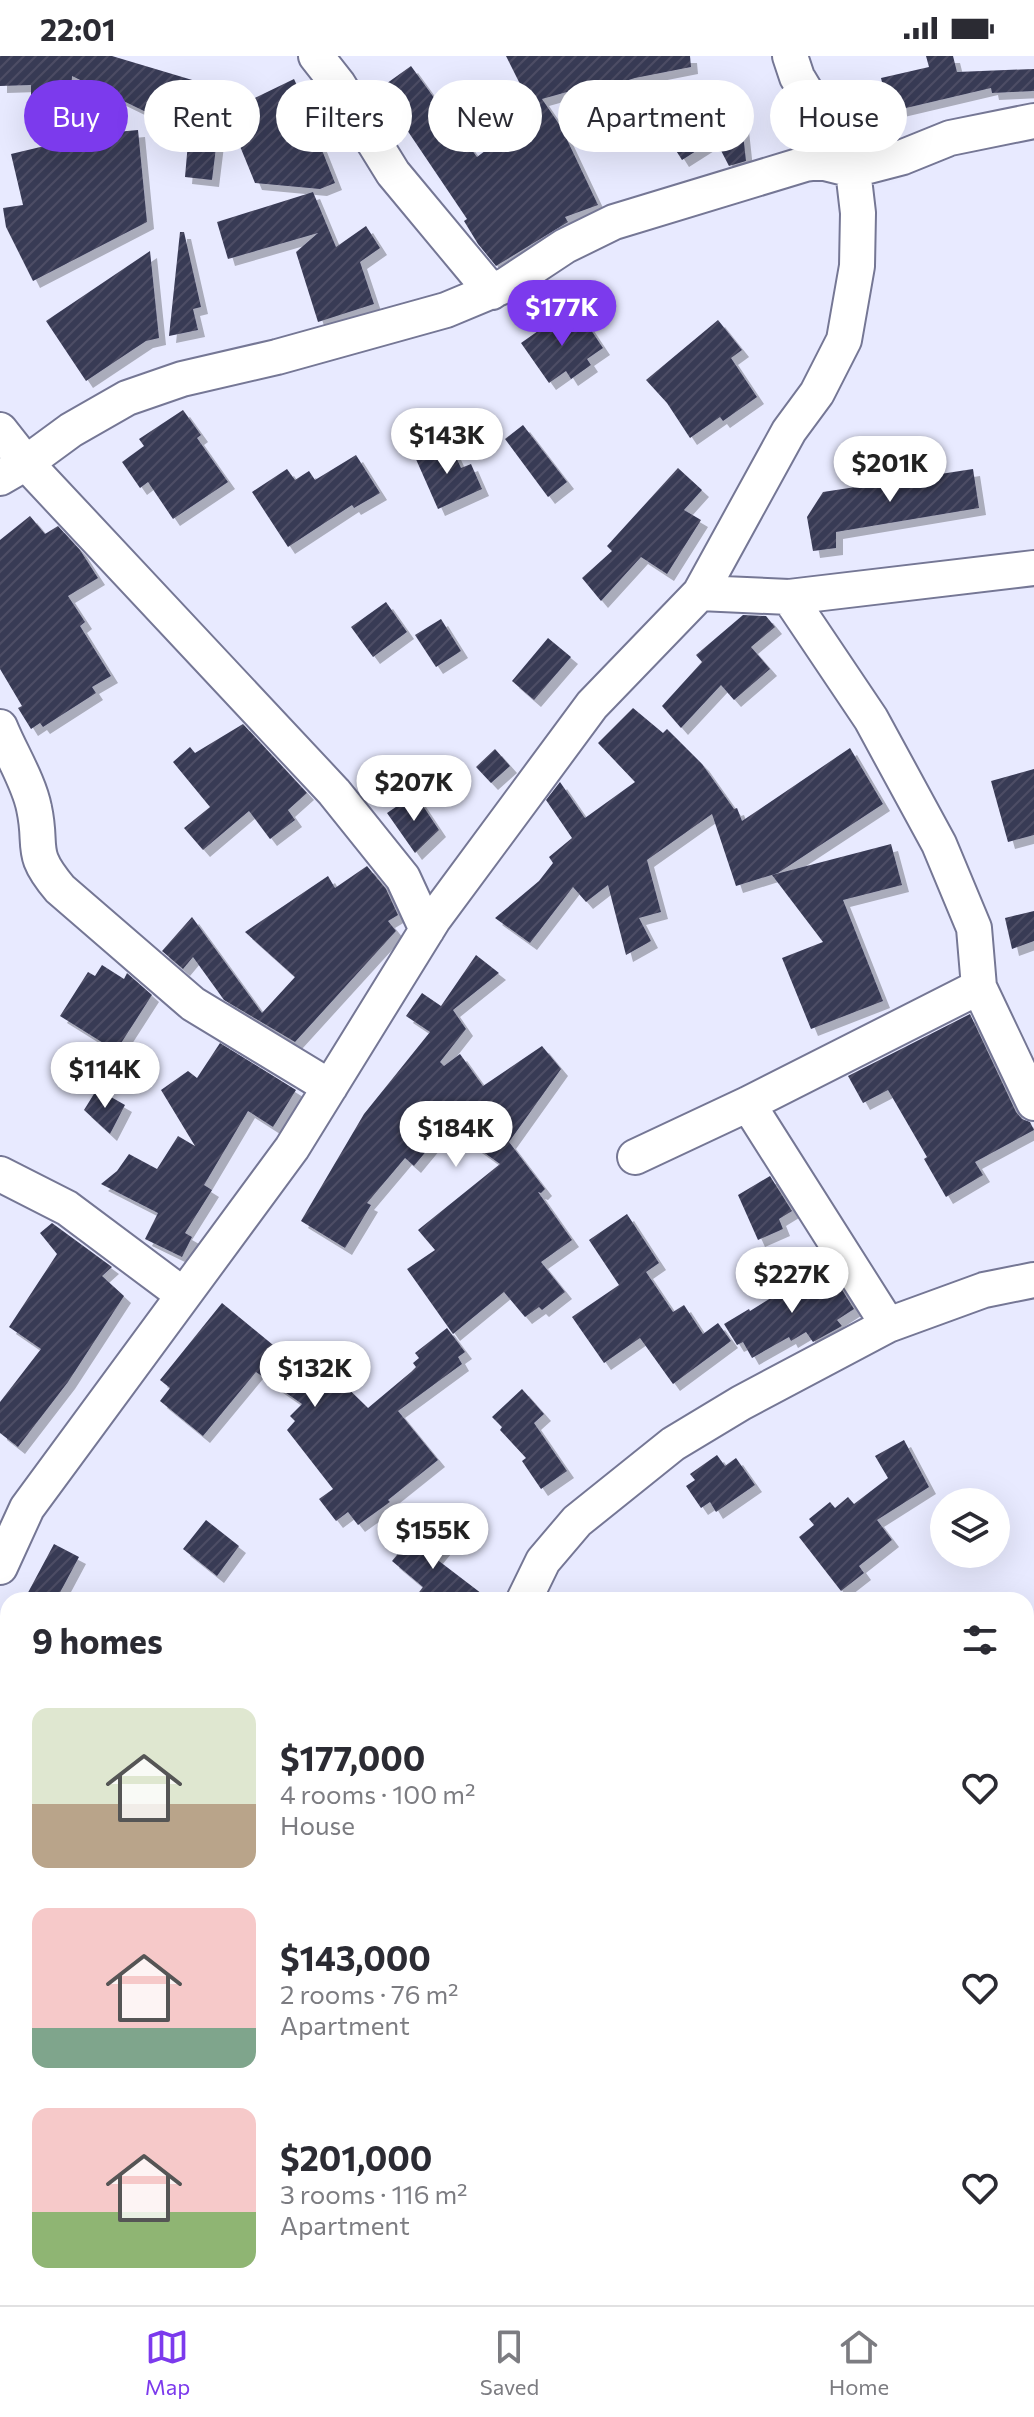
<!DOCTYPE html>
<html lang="en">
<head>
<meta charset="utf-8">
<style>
  body { margin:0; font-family:Commissioner,sans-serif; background:#f2f2f3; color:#2b2b33; height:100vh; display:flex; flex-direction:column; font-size:30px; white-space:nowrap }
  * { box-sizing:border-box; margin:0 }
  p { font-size:26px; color:#7c7c81 }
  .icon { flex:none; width:44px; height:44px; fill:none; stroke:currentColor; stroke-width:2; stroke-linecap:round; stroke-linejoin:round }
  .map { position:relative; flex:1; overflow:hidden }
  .side { position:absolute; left:0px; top:1536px; width:1034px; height:714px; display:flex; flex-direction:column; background:#fff; border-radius:24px 24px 0 0; box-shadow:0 8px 32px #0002 }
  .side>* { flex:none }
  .guide { position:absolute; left:24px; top:24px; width:986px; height:72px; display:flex; gap:16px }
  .controls { position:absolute; left:930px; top:1432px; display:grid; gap:16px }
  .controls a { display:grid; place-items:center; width:80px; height:80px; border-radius:50%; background:#fff; box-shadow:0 8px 32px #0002; font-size:40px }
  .price { position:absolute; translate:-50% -68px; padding:0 18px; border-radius:28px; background:#fff; color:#222; font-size:26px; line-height:52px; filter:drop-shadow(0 2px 4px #0008) }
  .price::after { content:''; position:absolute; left:50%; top:48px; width:24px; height:18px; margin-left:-12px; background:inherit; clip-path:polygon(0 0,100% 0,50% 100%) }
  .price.selected { background:#7c3aed; color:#fff }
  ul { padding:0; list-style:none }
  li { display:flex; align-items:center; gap:24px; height:200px; padding:0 32px }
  li span { display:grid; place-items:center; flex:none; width:224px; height:160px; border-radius:16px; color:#555 }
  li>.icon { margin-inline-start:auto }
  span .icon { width:96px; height:96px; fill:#fffc; stroke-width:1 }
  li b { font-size:34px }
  h2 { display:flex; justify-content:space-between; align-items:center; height:96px; padding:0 32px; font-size:34px }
  .chip { padding:0 28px; border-radius:36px; background:#fff; box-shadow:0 8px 32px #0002; font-size:28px; line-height:72px }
  .chip.selected { background:#7c3aed; color:#fff }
  .status { display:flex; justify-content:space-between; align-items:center; height:56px; padding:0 40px; background:#fff; direction:ltr }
  .status svg { height:22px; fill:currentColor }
  .dock { display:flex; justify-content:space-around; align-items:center; height:112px; border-top:2px solid #e1e1e2; background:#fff; font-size:22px; color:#7c7c81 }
  .dock a { display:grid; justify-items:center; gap:4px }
  .dock .selected { color:#7c3aed }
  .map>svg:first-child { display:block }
  .building { fill:url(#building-hatch); filter:url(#shadow) }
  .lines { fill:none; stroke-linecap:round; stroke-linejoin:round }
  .minor-casing { stroke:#757795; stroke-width:38 }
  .minor { stroke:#fff; stroke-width:34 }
</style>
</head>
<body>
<div class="status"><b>22:01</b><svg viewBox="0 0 49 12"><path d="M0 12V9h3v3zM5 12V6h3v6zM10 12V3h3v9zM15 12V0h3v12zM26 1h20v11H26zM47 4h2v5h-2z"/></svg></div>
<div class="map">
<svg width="1034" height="2249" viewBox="0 0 1034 2249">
  <defs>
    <pattern id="building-hatch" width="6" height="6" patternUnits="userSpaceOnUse" patternTransform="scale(2)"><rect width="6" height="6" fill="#393a55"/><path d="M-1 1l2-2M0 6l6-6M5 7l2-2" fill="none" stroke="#4d4e65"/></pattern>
    <filter id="shadow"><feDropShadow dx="7" dy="7" stdDeviation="0" flood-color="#0004"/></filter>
  </defs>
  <rect width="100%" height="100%" fill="#e8eaff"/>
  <path class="building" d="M 0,0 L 112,0 L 219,32 L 164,77 L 162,55 L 144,55 L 72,20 L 71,55 L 31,54 L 31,29 L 0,30 Z
    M 506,0 L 690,0 L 691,11 L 635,22 L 594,35 L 592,29 L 542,43 L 561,71 L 598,149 L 565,161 L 568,166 L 496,210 L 478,188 L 464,165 L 467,163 L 407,74 L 376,35 L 411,10 L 477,101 L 522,67 L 514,55 L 529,46 Z
    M 926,0 L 953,0 L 957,16 L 1034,13 L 1034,35 L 992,37 L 991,32 L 889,56 L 881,22 L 929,11 Z
    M 294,23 L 317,72 L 314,74 L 335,127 L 320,133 L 255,127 L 226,56 Z
    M 740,50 L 746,105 L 729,110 L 715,83 L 682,104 L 661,71 L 687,55 Z
    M 219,67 L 212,124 L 185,121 L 189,75 L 202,69 Z
    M 138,74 L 147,166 L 33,225 L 6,171 L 3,152 L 23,149 L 11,98 L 95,78 Z
    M 313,136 L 336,191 L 366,170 L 380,192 L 360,206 L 374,248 L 318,266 L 296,196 L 318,177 L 228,203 L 217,166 Z
    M 180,176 L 184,176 L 201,251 L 193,253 L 198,274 L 169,280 Z
    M 150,195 L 159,282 L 146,285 L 86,325 L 46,265 Z
    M 573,259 L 583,271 L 587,268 L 603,292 L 587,303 L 591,309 L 571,323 L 566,315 L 549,327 L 521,287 L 558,261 L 562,267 Z
    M 718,264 L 742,294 L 731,302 L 757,341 L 723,365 L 720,361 L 690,382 L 667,347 L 646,324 Z
    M 183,354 L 201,379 L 197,382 L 228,426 L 173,463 L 148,426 L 140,432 L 122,406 L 144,390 L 139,383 Z
    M 523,369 L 567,426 L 548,441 L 505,383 Z
    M 449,386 L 461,412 L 471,408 L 482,433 L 438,453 L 415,401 Z
    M 356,399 L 380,437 L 354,452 L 352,449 L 288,491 L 252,436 L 287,413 L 295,424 L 309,415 L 315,424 Z
    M 678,412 L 702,434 L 684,454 L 701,464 L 667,518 L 641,501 L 601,545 L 582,522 L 612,495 L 607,490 Z
    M 973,413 L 979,452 L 836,476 L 836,492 L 813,495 L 807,461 L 823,436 Z
    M 30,460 L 45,478 L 58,470 L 80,494 L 98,522 L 68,540 L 85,566 L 80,570 L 111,620 L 92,631 L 96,637 L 43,671 L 40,667 L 31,673 L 18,652 L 22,650 L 0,613 L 0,484 Z
    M 386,546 L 407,576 L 373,601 L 351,571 Z
    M 743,559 L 766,560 L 775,571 L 751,591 L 770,613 L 734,644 L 721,629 L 681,672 L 662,650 L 702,606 L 696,599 Z
    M 441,563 L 461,595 L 436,611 L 415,579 Z
    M 548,582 L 571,601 L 534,644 L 512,625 Z
    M 633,652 L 663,677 L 667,673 L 702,708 L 734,753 L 737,752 L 742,765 L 850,692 L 883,748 L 778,817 L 736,830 L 712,758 L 647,804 L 661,856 L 639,862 L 651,885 L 626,899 L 608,829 L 586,846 L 573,831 L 530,887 L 495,862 L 539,825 L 553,807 L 549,801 L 572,782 L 546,744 L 560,726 L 585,762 L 635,726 L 598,687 Z
    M 243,668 L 307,737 L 288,754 L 295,764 L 270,783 L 249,755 L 203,794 L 184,772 L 210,751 L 173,706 L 190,691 L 195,697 Z
    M 495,693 L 510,710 L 491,727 L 476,711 Z
    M 1034,713 L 1034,779 L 1008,786 L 991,725 Z
    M 415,738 L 439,774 L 415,797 L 387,757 Z
    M 891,788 L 902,829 L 843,844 L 883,945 L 811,973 L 782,902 L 823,886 L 772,819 Z
    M 367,810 L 386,833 L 398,859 L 388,865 L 396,875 L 295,986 L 224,944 L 193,901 L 183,913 L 162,895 L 192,861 L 262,957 L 295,921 L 245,876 L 328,820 L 335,832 Z
    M 1034,855 L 1034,885 L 1012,893 L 1005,862 Z
    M 476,899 L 499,917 L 453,954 L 466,973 L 440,1006 L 444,1010 L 460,998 L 483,1030 L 542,990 L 561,1013 L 509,1086 L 545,1133 L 541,1137 L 538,1136 L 572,1184 L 541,1206 L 565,1236 L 542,1254 L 539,1251 L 525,1261 L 504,1236 L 453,1278 L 407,1213 L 435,1194 L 418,1174 L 500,1108 L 447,1070 L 414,1110 L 405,1102 L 367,1147 L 371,1149 L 345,1192 L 301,1165 L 364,1058 L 430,976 L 406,960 L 422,937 L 441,950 Z
    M 102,909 L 124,923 L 127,917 L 152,939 L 116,995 L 60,960 L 88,916 L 95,920 Z
    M 970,958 L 1016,1056 L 1022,1063 L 1030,1066 L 1034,1074 L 975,1106 L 983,1119 L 946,1141 L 924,1103 L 927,1101 L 888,1034 L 863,1047 L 848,1020 Z
    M 220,987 L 296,1034 L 273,1071 L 248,1055 L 204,1129 L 212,1134 L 185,1177 L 192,1181 L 182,1201 L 145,1183 L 158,1157 L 101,1128 L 117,1115 L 129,1098 L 157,1113 L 178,1080 L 195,1090 L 161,1034 L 188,1015 L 197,1022 Z
    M 97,1033 L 125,1049 L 110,1078 L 84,1054 Z
    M 770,1120 L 792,1155 L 779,1163 L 783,1173 L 758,1184 L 738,1139 Z
    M 627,1158 L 659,1207 L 646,1216 L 673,1256 L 684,1249 L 703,1278 L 718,1267 L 731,1285 L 673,1328 L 640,1282 L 604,1307 L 572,1261 L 619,1229 L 589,1184 Z
    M 52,1167 L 112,1211 L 102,1220 L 124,1240 L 68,1326 L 18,1391 L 0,1377 L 0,1346 L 41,1293 L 9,1271 L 57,1198 L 40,1177 Z
    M 814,1215 L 822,1229 L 834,1221 L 854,1253 L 837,1264 L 842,1270 L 813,1286 L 806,1276 L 791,1285 L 789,1281 L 752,1302 L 743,1286 L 737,1289 L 724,1268 L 749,1253 L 750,1255 Z
    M 222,1247 L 284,1298 L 290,1288 L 330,1315 L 368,1352 L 411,1316 L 416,1311 L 413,1307 L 419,1302 L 415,1297 L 447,1272 L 465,1296 L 458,1301 L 462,1308 L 398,1355 L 438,1404 L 388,1444 L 390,1446 L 358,1469 L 348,1456 L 336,1465 L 319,1443 L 333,1433 L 287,1374 L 295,1365 L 290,1360 L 302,1348 L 256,1316 L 203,1380 L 160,1345 L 170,1332 L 160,1324 Z
    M 522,1333 L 544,1358 L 534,1367 L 567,1415 L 541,1433 L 522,1405 L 526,1402 L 500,1374 L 502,1371 L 492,1361 Z
    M 904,1384 L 929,1431 L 877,1464 L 892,1484 L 859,1510 L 864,1517 L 841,1535 L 799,1481 L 814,1469 L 809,1463 L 830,1446 L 835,1452 L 848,1441 L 854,1448 L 888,1422 L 875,1400 Z
    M 717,1399 L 725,1410 L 736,1402 L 755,1429 L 716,1456 L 710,1446 L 701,1452 L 686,1430 L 695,1424 L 690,1418 Z
    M 206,1464 L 239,1490 L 217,1520 L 183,1493 Z
    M 420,1471 L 444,1491 L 435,1502 L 490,1544 L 413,1544 L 423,1531 L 392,1505 Z
    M 54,1488 L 79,1501 L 56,1544 L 24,1544 Z"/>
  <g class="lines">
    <defs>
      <path id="minor" d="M 316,0 L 338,28 L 393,117 L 492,236
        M 0,374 L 26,407 L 334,736 L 403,822 L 427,874
        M 0,422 L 26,407 L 71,374 L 127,342 L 182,323 L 277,301 L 446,254 L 506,229 L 565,190 L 614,166 L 805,108 L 821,106 L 853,114 L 903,101 L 950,82 L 1034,65
        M 700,537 L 789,541 L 1034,512
        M 789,541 L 871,663 L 939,788 L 974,872 L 979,931 L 1034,1047
        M 0,671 C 10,696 29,726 34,752 C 43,793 28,795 60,833 L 193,948 L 330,1031
        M 748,1048 L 888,1269
        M 635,1101 L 748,1048 L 979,931
        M 0,1118 L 67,1152 L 182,1238
        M 0,1511 L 27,1452 L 292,1092 L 433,864 L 592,649 L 700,537 L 789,375 L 817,337 L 844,284 L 857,210 L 858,157 L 853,114 L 797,21 L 790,0
        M 524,1544 L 543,1505 L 577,1465 L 673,1388 L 741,1347 L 888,1269 L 984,1234 L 1034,1224
        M 0,1816 L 8,1818
        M 1026,1831 L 1034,1802
        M 1026,1918 L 1034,1927
        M 573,2242 L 577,2249
        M 242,2249 L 245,2242
        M 399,2249 L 419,2242"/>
    </defs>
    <use href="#minor" class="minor-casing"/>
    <use href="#minor" class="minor"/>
  </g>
</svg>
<div class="controls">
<a><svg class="icon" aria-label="layers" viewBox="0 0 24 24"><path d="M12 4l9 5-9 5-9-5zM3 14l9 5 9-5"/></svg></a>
</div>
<b class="price selected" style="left:562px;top:292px">$177K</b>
<b class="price" style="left:447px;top:420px">$143K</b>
<b class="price" style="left:890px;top:448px">$201K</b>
<b class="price" style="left:414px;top:767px">$207K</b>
<b class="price" style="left:105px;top:1054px">$114K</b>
<b class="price" style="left:456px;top:1113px">$184K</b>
<b class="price" style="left:792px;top:1259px">$227K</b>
<b class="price" style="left:315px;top:1353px">$132K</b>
<b class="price" style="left:433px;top:1515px">$155K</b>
<div class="guide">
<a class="chip selected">Buy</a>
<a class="chip">Rent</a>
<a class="chip">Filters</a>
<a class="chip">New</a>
<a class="chip">Apartment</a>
<a class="chip">House</a>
</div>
<section class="side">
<h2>9 homes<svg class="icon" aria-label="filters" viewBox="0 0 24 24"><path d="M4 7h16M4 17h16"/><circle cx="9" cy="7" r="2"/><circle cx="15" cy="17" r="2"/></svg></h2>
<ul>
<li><span style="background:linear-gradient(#dfe7d0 60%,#b9a48a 0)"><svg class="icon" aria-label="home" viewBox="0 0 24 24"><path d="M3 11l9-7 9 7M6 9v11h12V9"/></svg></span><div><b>$177,000</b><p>4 rooms · 100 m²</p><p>House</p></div><svg class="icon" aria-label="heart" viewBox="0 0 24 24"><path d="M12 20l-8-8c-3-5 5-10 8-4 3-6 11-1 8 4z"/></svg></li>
<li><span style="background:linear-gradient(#f6c9c9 75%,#7fa58c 0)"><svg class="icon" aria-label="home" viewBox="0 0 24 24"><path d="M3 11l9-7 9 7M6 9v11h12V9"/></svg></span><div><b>$143,000</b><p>2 rooms · 76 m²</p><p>Apartment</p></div><svg class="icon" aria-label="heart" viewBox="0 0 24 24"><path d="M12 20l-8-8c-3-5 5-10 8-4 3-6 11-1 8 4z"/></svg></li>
<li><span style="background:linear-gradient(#f6c9c9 65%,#8fb573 0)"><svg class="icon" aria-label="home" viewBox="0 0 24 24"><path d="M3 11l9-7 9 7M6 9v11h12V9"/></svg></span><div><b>$201,000</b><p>3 rooms · 116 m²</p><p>Apartment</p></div><svg class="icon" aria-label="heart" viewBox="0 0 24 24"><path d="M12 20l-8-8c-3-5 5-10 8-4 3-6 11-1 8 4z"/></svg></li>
</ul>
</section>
</div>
<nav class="dock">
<a class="selected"><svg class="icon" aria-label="map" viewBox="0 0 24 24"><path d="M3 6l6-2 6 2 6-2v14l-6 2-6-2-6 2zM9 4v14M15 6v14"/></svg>Map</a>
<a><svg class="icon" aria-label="saved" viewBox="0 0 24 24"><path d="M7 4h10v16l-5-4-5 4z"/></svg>Saved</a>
<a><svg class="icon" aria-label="home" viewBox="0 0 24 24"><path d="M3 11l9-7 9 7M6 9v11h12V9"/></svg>Home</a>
</nav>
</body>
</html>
